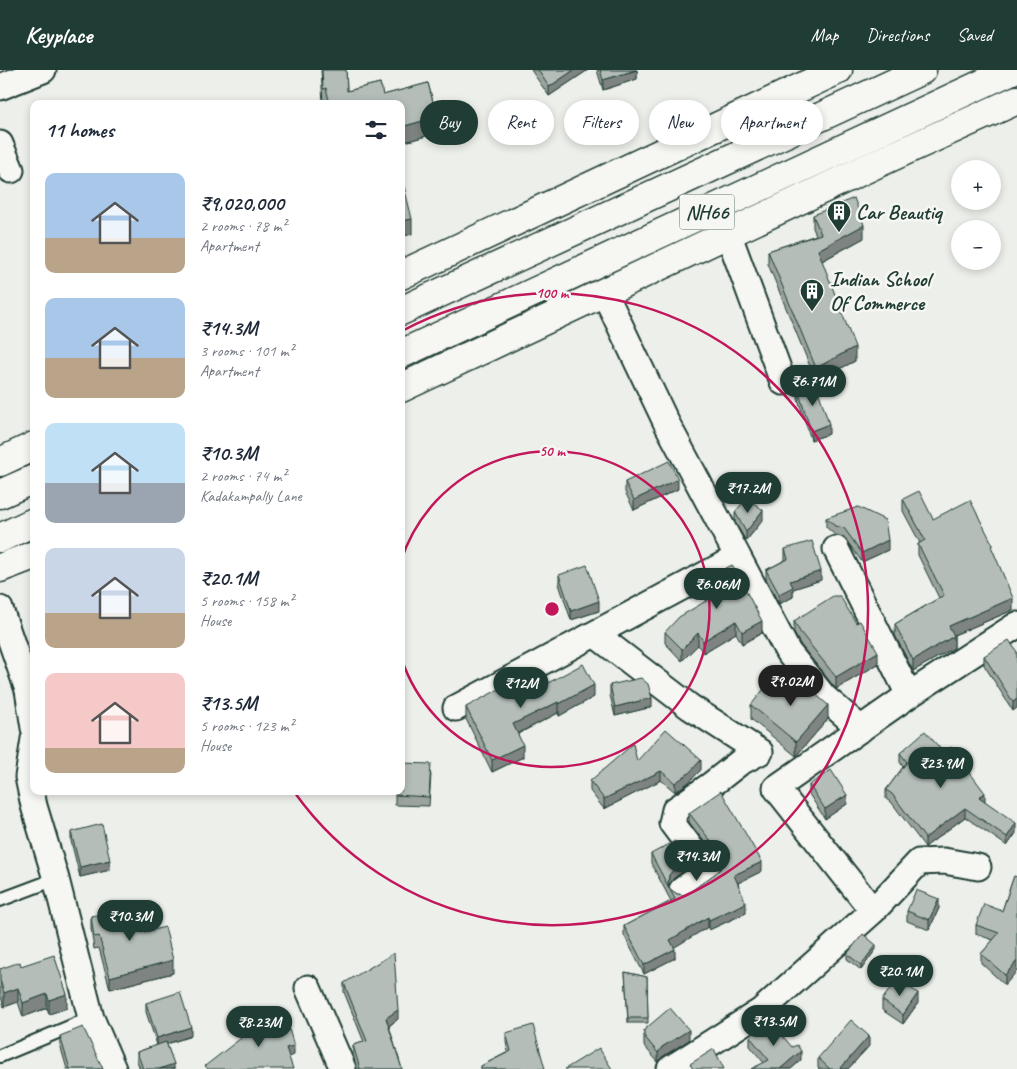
<!DOCTYPE html>
<html lang="en">
<head>
<meta charset="utf-8">
<style>
  body { margin:0; font-family:Caveat,sans-serif; background:#f6f6f7; color:#1f2937; height:100vh; display:flex; flex-direction:column; font-size:19px; white-space:nowrap }
  * { box-sizing:border-box; margin:0 }
  p { font-size:16px; color:#747a83 }
  .icon { flex:none; width:28px; height:28px; fill:none; stroke:currentColor; stroke-width:2; stroke-linecap:round; stroke-linejoin:round }
  .map { position:relative; flex:1; overflow:hidden }
  .side { position:absolute; left:30px; top:30px; width:375px; height:695px; display:flex; flex-direction:column; background:#fff; border-radius:10px; box-shadow:0 2px 8px #0003 }
  .side>* { flex:none }
  .guide { position:absolute; left:420px; top:30px; width:475px; height:45px; display:flex; gap:10px }
  .controls { position:absolute; left:951px; top:90px; display:grid; gap:10px }
  .controls a { display:grid; place-items:center; width:50px; height:50px; border-radius:50%; background:#fff; box-shadow:0 2px 8px #0003; font-size:25px }
  .price { position:absolute; translate:-50% -42px; padding:0 11px; border-radius:18px; background:#1f3d34; color:#fff; font-size:16px; line-height:32px; filter:drop-shadow(0 1px 2px #0008) }
  .price::after { content:''; position:absolute; left:50%; top:30px; width:15px; height:11px; margin-left:-8px; background:inherit; clip-path:polygon(0 0,100% 0,50% 100%) }
  .price.active { background:#222; color:#fff }
  ul { padding:0; list-style:none }
  li { display:flex; align-items:center; gap:15px; height:125px; padding:0 15px }
  li span { display:grid; place-items:center; flex:none; width:140px; height:100px; border-radius:10px; color:#555 }
  li>.icon { margin-inline-start:auto }
  span .icon { width:60px; height:60px; fill:#fffc; stroke-width:1 }
  li b { font-size:21px }
  h2 { display:flex; justify-content:space-between; align-items:center; height:60px; padding:0 15px; font-size:21px }
  .tag { padding:0 18px; border-radius:22px; background:#fff; box-shadow:0 2px 8px #0003; font-size:18px; line-height:45px }
  .tag.active { background:#1f3d34; color:#fff }
  header { display:flex; align-items:center; gap:30px; box-sizing:border-box; height:70px; padding:0 25px; background:#1f3d34; color:#fff }
  header strong { font-size:24px }
  nav { display:flex; gap:28px; margin-inline-start:auto; font-size:18px }
  .map>svg:first-child { display:block }
  .lines { fill:none; stroke-linecap:round; stroke-linejoin:round }
  .lane-casing { stroke:#1f3d34; stroke-width:16 }
  .street-casing { stroke:#1f3d34; stroke-width:29 }
  .secondary-casing { stroke:#1f3d34; stroke-width:31 }
  .highway-casing { stroke:#1f3d34; stroke-width:31 }
  .lane { stroke:#f6f6f2; stroke-width:12 }
  .street { stroke:#f6f6f2; stroke-width:25 }
  .secondary { stroke:#f6f6f2; stroke-width:28 }
  .highway { stroke:#f6f6f2; stroke-width:28 }
  .wall { fill:#9ba39e; stroke:#1f3d34 }
  .shaded-wall { fill:#7e8481; stroke:#1f3d34 }
  .building { fill:#b4bdb8; stroke:#1f3d34 }
  .ring { fill:none; stroke:#c2185b; stroke-width:2.5 }
  .labels { text-anchor:middle; stroke-width:5; stroke-linejoin:round; paint-order:stroke }
  .shield { fill:#f6f6f2; stroke:#60746d; stroke-width:1 }
  .shield-label { font-size:20px; font-weight:bold; fill:#1f3d34 }
  .poi-label { font-size:21px; font-weight:bold; fill:#1f3d34; stroke:#f6f6f2; text-anchor:start }
  .centre { fill:#c2185b; stroke:#f6f6f2; stroke-width:2.5 }
  .ring-label { font-size:15px; text-anchor:middle; font-weight:bold; fill:#c2185b; stroke:#f6f6f2; stroke-width:5; stroke-linejoin:round; paint-order:stroke }
</style>
</head>
<body>
<header>
<strong>Keyplace</strong>
<nav><a>Map</a><a>Directions</a><a>Saved</a></nav>
</header>
<div class="map">
<svg width="1017" height="999" viewBox="0 0 1017 999">
  <rect width="100%" height="100%" fill="#edefea"/>
  <filter id="ink" filterUnits="userSpaceOnUse"><feTurbulence type="fractalNoise" baseFrequency=".02" numOctaves="2"/><feDisplacementMap in="SourceGraphic" scale="10" xChannelSelector="R" yChannelSelector="G"/><feConvolveMatrix kernelMatrix="1 2 1 2 8 2 1 2 1" color-interpolation-filters="sRGB"/></filter>
  <g filter="url(#ink)">
    <g class="lines">
      <defs>
        <path id="lane" d="M 0,830 L 56,809
          M 0,986 L 91,948"/>
        <path id="street" d="M 0,17 L 43,0
          M 0,74 L 11,100
          M 728,163 L 783,312
          M 836,479 L 909,625
          M 738,487 L 788,582 L 824,627 L 861,659
          M 0,539 L 28,620 L 34,658
          M 596,565 L 690,637 L 760,682 L 739,693 L 711,715 L 675,740 L 672,753 L 708,801 L 682,820
          M 456,638 L 738,487 L 666,352 L 604,222
          M 34,669 L 28,707 L 34,736 L 56,809 L 91,948 L 113,999
          M 873,841 L 919,792 L 944,791 L 978,797
          M 308,918 L 343,999
          M 670,999 L 761,941 L 873,841 L 776,718 L 909,625 L 1017,555"/>
        <path id="secondary" d="M 401,205 L 838,0
          M 401,318 L 878,93 L 1017,30
          M 0,392 L 34,376
          M 0,498 L 34,485"/>
        <path id="highway" d="M 401,241 L 922,0
          M 401,284 L 1012,0
          M 0,424 L 34,409
          M 0,468 L 34,452"/>
      </defs>
      <use href="#lane" class="lane-casing"/>
      <use href="#street" class="street-casing"/>
      <use href="#secondary" class="secondary-casing"/>
      <use href="#highway" class="highway-casing"/>
      <use href="#lane" class="lane"/>
      <use href="#street" class="street"/>
      <use href="#secondary" class="secondary"/>
      <use href="#highway" class="highway"/>
    </g>
    <path class="wall" d="M 321,0 L 346,0 L 347,21 L 380,13 L 383,25 L 428,13 L 437,47 L 437,63 L 401,73 L 401,34 L 323,34 Z
      M 531,0 L 588,0 L 549,26 Z
      M 597,0 L 637,0 L 637,9 L 603,20 Z
      M 813,145 L 864,168 L 822,191 L 855,291 L 816,311 L 768,194 L 768,181 L 816,165 L 813,158 Z
      M 798,320 L 829,364 L 811,370 L 798,329 Z
      M 625,412 L 678,419 L 634,440 L 625,422 Z
      M 903,429 L 933,449 L 993,481 L 1013,540 L 954,565 L 954,578 L 913,601 L 895,565 L 895,554 L 939,528 L 918,485 L 918,474 L 920,473 L 903,441 Z
      M 735,442 L 763,450 L 746,471 L 735,452 Z
      M 826,448 L 888,480 L 862,492 L 844,467 L 835,465 L 826,457 Z
      M 785,479 L 821,510 L 793,519 L 793,527 L 779,534 L 766,509 L 766,500 L 785,490 Z
      M 559,505 L 599,541 L 571,550 L 559,514 Z
      M 702,511 L 762,563 L 742,574 L 736,563 L 703,583 L 698,575 L 682,591 L 665,573 L 665,562 L 707,531 L 702,523 Z
      M 794,551 L 878,594 L 836,619 L 800,574 L 794,563 Z
      M 1017,582 L 1013,641 L 984,595 L 984,586 Z
      M 610,615 L 652,637 L 615,646 L 610,625 Z
      M 522,627 L 594,627 L 559,646 L 558,643 L 518,664 L 523,687 L 492,702 L 466,649 L 466,637 Z
      M 751,635 L 828,649 L 796,686 L 751,649 Z
      M 900,683 L 944,683 L 985,731 L 1016,763 L 1007,776 L 965,747 L 925,777 L 892,733 L 886,729 L 886,720 L 903,697 L 900,692 Z
      M 637,691 L 701,700 L 689,712 L 675,722 L 661,710 L 604,739 L 590,721 L 590,711 Z
      M 431,704 L 429,736 L 395,735 L 395,721 Z
      M 809,715 L 847,734 L 825,749 L 809,724 Z
      M 689,743 L 762,801 L 738,813 L 746,843 L 709,860 L 708,857 L 674,877 L 675,888 L 644,904 L 624,865 L 624,856 L 671,831 L 651,793 L 651,784 L 688,798 L 674,808 L 669,815 L 670,819 L 677,824 L 684,825 L 690,822 L 716,803 L 721,798 L 720,792 L 689,752 Z
      M 71,762 L 110,800 L 80,807 L 71,771 Z
      M 1014,806 L 1005,915 L 981,893 L 981,884 L 993,870 L 976,864 L 976,855 L 1002,841 Z
      M 939,838 L 929,860 L 907,851 L 907,841 Z
      M 91,846 L 141,863 L 173,903 L 110,919 L 99,878 L 94,879 L 91,859 Z
      M 876,879 L 861,900 L 847,889 L 847,884 Z
      M 21,896 L 67,938 L 49,944 L 47,938 L 23,947 L 18,932 L 4,937 L 0,924 L 0,899 Z
      M 625,902 L 647,907 L 648,953 L 628,953 Z
      M 344,913 L 398,949 L 389,956 L 402,999 L 357,999 L 353,985 L 353,975 L 364,972 L 344,922 Z
      M 882,930 L 918,933 L 903,954 L 882,940 Z
      M 146,933 L 191,966 L 167,974 L 174,999 L 140,999 L 137,991 L 137,982 L 157,975 L 146,942 Z
      M 644,960 L 689,970 L 662,987 L 658,992 L 644,976 Z
      M 506,963 L 545,999 L 481,999 L 481,996 L 508,982 L 506,972 Z
      M 60,966 L 103,999 L 67,999 L 60,975 Z
      M 750,967 L 801,990 L 791,999 L 751,999 L 764,993 L 750,976 Z
      M 869,976 L 848,999 L 819,999 L 818,998 L 818,988 Z"/>
    <path class="shaded-wall" d="M 574,0 L 588,0 L 549,26 L 549,17 Z
      M 637,0 L 637,9 L 603,20 L 603,10 Z
      M 437,47 L 437,63 L 401,73 L 401,57 Z
      M 412,149 L 412,164 L 401,167 L 401,151 Z
      M 864,155 L 864,168 L 818,193 L 818,180 Z
      M 855,277 L 855,291 L 816,311 L 816,298 Z
      M 829,354 L 829,364 L 811,370 L 811,361 Z
      M 678,409 L 678,419 L 634,440 L 634,430 Z
      M 763,440 L 763,450 L 746,471 L 746,462 Z
      M 888,470 L 888,480 L 862,492 L 862,483 Z
      M 821,501 L 821,510 L 793,519 L 793,527 L 779,534 L 779,524 L 790,511 Z
      M 1013,528 L 1013,540 L 949,567 L 949,556 Z
      M 599,531 L 599,541 L 571,550 L 571,541 Z
      M 736,551 L 736,563 L 703,583 L 703,571 Z
      M 762,551 L 762,563 L 742,574 L 742,562 Z
      M 698,563 L 698,575 L 682,591 L 682,579 Z
      M 954,566 L 954,578 L 913,601 L 913,590 Z
      M 878,582 L 878,594 L 836,619 L 836,607 Z
      M 594,615 L 594,627 L 559,646 L 559,634 Z
      M 652,628 L 652,637 L 615,646 L 615,637 Z
      M 1017,629 L 1017,638 L 1013,641 L 1013,632 Z
      M 558,632 L 558,643 L 513,666 L 513,654 Z
      M 828,635 L 828,649 L 796,686 L 796,672 Z
      M 523,675 L 523,687 L 492,702 L 492,690 Z
      M 701,690 L 701,700 L 689,712 L 675,722 L 675,713 Z
      M 661,701 L 661,710 L 604,739 L 604,729 Z
      M 985,723 L 985,732 L 979,727 Z
      M 847,725 L 847,734 L 825,749 L 825,739 Z
      M 965,738 L 965,747 L 925,777 L 925,768 Z
      M 1016,753 L 1016,763 L 1007,776 L 1007,767 Z
      M 688,789 L 688,798 L 674,808 L 668,816 L 669,805 L 674,799 Z
      M 110,790 L 110,800 L 80,807 L 80,797 Z
      M 762,792 L 762,801 L 734,815 L 734,805 Z
      M 939,829 L 939,838 L 929,860 L 929,850 Z
      M 746,833 L 746,843 L 709,860 L 709,850 Z
      M 708,847 L 708,857 L 670,880 L 670,870 Z
      M 876,875 L 876,879 L 861,900 L 861,895 Z
      M 675,879 L 675,888 L 644,904 L 644,895 Z
      M 173,890 L 173,903 L 110,919 L 110,907 Z
      M 1017,891 L 1017,901 L 1005,915 L 1005,905 Z
      M 18,918 L 18,932 L 4,937 L 4,923 Z
      M 918,923 L 918,933 L 903,954 L 903,945 Z
      M 47,924 L 47,938 L 23,947 L 23,933 Z
      M 67,924 L 67,938 L 49,944 L 49,930 Z
      M 398,940 L 398,949 L 386,958 L 386,948 Z
      M 191,957 L 191,966 L 157,977 L 157,968 Z
      M 689,960 L 689,970 L 662,987 L 658,992 L 658,983 L 662,977 Z
      M 869,966 L 869,976 L 848,999 L 840,999 Z
      M 294,976 L 294,985 L 286,988 L 286,978 Z
      M 801,981 L 801,990 L 791,999 L 780,999 Z
      M 174,994 L 174,999 L 159,999 Z"/>
    <path class="building" d="M 322,0 L 346,0 L 347,21 L 380,13 L 383,25 L 428,13 L 437,47 L 401,57 L 401,34 L 330,34 L 326,18 L 323,19 Z
      M 538,0 L 574,0 L 549,17 Z
      M 600,0 L 636,0 L 603,10 Z
      M 401,104 L 412,149 L 401,151 Z
      M 854,128 L 864,155 L 818,180 L 855,277 L 816,298 L 768,181 L 821,164 L 813,145 Z
      M 816,314 L 829,354 L 811,361 L 798,320 Z
      M 669,391 L 678,409 L 634,430 L 625,412 Z
      M 919,421 L 933,449 L 970,430 L 993,475 L 991,476 L 1013,528 L 949,556 L 954,566 L 913,590 L 895,554 L 944,525 L 918,474 L 925,470 L 903,429 Z
      M 747,428 L 763,440 L 746,462 L 735,442 Z
      M 858,437 L 885,450 L 888,470 L 862,483 L 844,458 L 835,456 L 826,448 Z
      M 812,471 L 821,501 L 790,511 L 793,517 L 779,524 L 766,500 L 788,489 L 785,479 Z
      M 587,495 L 599,531 L 571,541 L 559,505 Z
      M 732,495 L 762,551 L 742,562 L 736,551 L 703,571 L 698,563 L 682,579 L 665,562 L 679,547 L 711,528 L 702,511 Z
      M 833,526 L 840,526 L 856,553 L 860,551 L 878,582 L 836,607 L 800,562 L 794,551 Z
      M 1009,570 L 1017,582 L 1017,629 L 1013,632 L 984,586 Z
      M 583,594 L 594,615 L 559,634 L 558,632 L 513,654 L 523,675 L 492,690 L 466,637 L 514,611 L 522,627 Z
      M 798,603 L 813,622 L 828,635 L 796,672 L 751,635 L 767,615 L 780,625 Z
      M 641,608 L 648,614 L 652,628 L 615,637 L 610,615 Z
      M 666,659 L 701,690 L 689,703 L 675,713 L 661,701 L 604,729 L 590,711 L 633,674 L 637,691 Z
      M 925,661 L 944,683 L 951,677 L 985,723 L 979,727 L 1016,753 L 1007,767 L 965,738 L 925,768 L 892,724 L 886,720 L 907,692 L 900,683 Z
      M 401,693 L 431,694 L 429,727 L 395,725 L 395,721 L 401,721 Z
      M 831,700 L 847,725 L 825,739 L 809,715 Z
      M 721,721 L 762,792 L 734,805 L 746,833 L 709,850 L 708,847 L 670,870 L 675,879 L 644,895 L 624,856 L 675,829 L 651,784 L 675,771 L 688,789 L 674,799 L 669,805 L 668,813 L 670,819 L 677,824 L 684,825 L 690,822 L 716,803 L 721,798 L 722,790 L 720,783 L 689,743 Z
      M 102,754 L 110,790 L 80,797 L 71,762 Z
      M 1014,806 L 1017,807 L 1017,891 L 1005,905 L 981,884 L 999,863 L 976,855 L 984,834 L 1002,841 Z
      M 916,820 L 939,829 L 929,850 L 907,841 Z
      M 136,838 L 141,863 L 165,857 L 173,890 L 110,907 L 99,866 L 94,867 L 91,846 Z
      M 863,864 L 876,875 L 861,895 L 847,884 Z
      M 394,883 L 398,940 L 386,948 L 402,999 L 360,999 L 353,975 L 367,971 L 344,913 Z
      M 54,885 L 67,924 L 49,930 L 47,924 L 23,933 L 18,918 L 4,923 L 0,910 L 0,899 L 20,892 L 21,896 Z
      M 625,902 L 647,907 L 648,948 L 628,948 Z
      M 897,909 L 918,923 L 903,945 L 882,930 Z
      M 180,922 L 191,957 L 157,968 L 146,933 Z
      M 670,938 L 689,960 L 662,977 L 658,983 L 644,966 L 644,960 Z
      M 284,942 L 294,976 L 286,978 L 293,999 L 208,999 L 205,996 L 258,955 L 257,951 Z
      M 769,950 L 792,977 L 797,975 L 801,981 L 780,999 L 751,999 L 769,990 L 750,967 Z
      M 851,950 L 869,966 L 840,999 L 830,999 L 818,988 Z
      M 533,955 L 545,999 L 482,999 L 481,996 L 511,981 L 506,963 Z
      M 83,957 L 103,999 L 70,999 L 60,966 Z
      M 166,972 L 174,994 L 159,999 L 143,999 L 137,982 Z
      M 599,978 L 612,999 L 565,999 Z
      M 714,979 L 724,999 L 693,999 L 690,994 Z"/>
  </g>
  <g class="ring">
    <path d="M401 491A158 158 0 1 1 401 587"/>
    <path d="M404 260A316 316 0 1 1 295 723"/>
  </g>
  <defs>
    <symbol id="building-pin" viewBox="-11 -11 22 30"><path d="M0 17L-7.5 6A9.5 9.5 0 1 1 7.5 6Z" fill="#1f3d34" stroke="#f6f6f2"/><path d="M-4-6H4V6H1V3H-1V6H-4ZM-2.5-4.3h1.7v1.8h-1.7ZM.8-4.3h1.7v1.8H.8ZM-2.5-1h1.7V.8h-1.7ZM.8-1h1.7V.8H.8Z" fill="#fff"/></symbol>
  </defs>
  <g fill-rule="evenodd">
    <use href="#building-pin" x="825" y="128" width="28" height="38"/>
    <use href="#building-pin" x="798" y="207" width="28" height="38"/>
  </g>
  <g class="labels">
    <rect class="shield" x="679.5" y="124.5" width="55" height="35" rx="4"/>
    <g class="shield-label">
      <text x="707" y="149">NH66</text>
    </g>
    <g class="poi-label">
      <text x="856" y="149">Car Beautiq</text>
      <text x="830" y="216">Indian School<tspan x="830" dy="24">Of Commerce</tspan></text>
    </g>
  </g>
  <circle cx="552" cy="539" r="8" class="centre"/>
  <g class="ring-label">
    <text x="552" y="228">100 m</text>
    <text x="552" y="386">50 m</text>
  </g>
</svg>
<div class="controls">
<a>+</a>
<a>−</a>
</div>
<b class="price" style="left:813px;top:337px">₹6.71M</b>
<b class="price" style="left:748px;top:444px">₹17.2M</b>
<b class="price" style="left:717px;top:540px">₹6.06M</b>
<b class="price active" style="left:791px;top:637px">₹9.02M</b>
<b class="price" style="left:521px;top:639px">₹12M</b>
<b class="price" style="left:941px;top:719px">₹23.9M</b>
<b class="price" style="left:697px;top:812px">₹14.3M</b>
<b class="price" style="left:130px;top:872px">₹10.3M</b>
<b class="price" style="left:900px;top:927px">₹20.1M</b>
<b class="price" style="left:774px;top:977px">₹13.5M</b>
<b class="price" style="left:259px;top:978px">₹8.23M</b>
<div class="guide">
<a class="tag active">Buy</a>
<a class="tag">Rent</a>
<a class="tag">Filters</a>
<a class="tag">New</a>
<a class="tag">Apartment</a>
</div>
<section class="side">
<h2>11 homes<svg class="icon" aria-label="filters" viewBox="0 0 24 24"><path d="M4 7h16M4 17h16"/><circle cx="9" cy="7" r="2"/><circle cx="15" cy="17" r="2"/></svg></h2>
<ul>
<li><span style="background:linear-gradient(#a9c7e8 65%,#b9a48a 0)"><svg class="icon" aria-label="home" viewBox="0 0 24 24"><path d="M3 11l9-7 9 7M6 9v11h12V9"/></svg></span><div><b>₹9,020,000</b><p>2 rooms · 78 m²</p><p>Apartment</p></div></li>
<li><span style="background:linear-gradient(#a9c7e8 60%,#b9a48a 0)"><svg class="icon" aria-label="home" viewBox="0 0 24 24"><path d="M3 11l9-7 9 7M6 9v11h12V9"/></svg></span><div><b>₹14.3M</b><p>3 rooms · 101 m²</p><p>Apartment</p></div></li>
<li><span style="background:linear-gradient(#bfe0f5 60%,#9aa5b1 0)"><svg class="icon" aria-label="home" viewBox="0 0 24 24"><path d="M3 11l9-7 9 7M6 9v11h12V9"/></svg></span><div><b>₹10.3M</b><p>2 rooms · 74 m²</p><p>Kadakampally Lane</p></div></li>
<li><span style="background:linear-gradient(#c9d6e8 65%,#b9a48a 0)"><svg class="icon" aria-label="home" viewBox="0 0 24 24"><path d="M3 11l9-7 9 7M6 9v11h12V9"/></svg></span><div><b>₹20.1M</b><p>5 rooms · 158 m²</p><p>House</p></div></li>
<li><span style="background:linear-gradient(#f6c9c9 75%,#b9a48a 0)"><svg class="icon" aria-label="home" viewBox="0 0 24 24"><path d="M3 11l9-7 9 7M6 9v11h12V9"/></svg></span><div><b>₹13.5M</b><p>5 rooms · 123 m²</p><p>House</p></div></li>
</ul>
</section>
</div>
</body>
</html>
